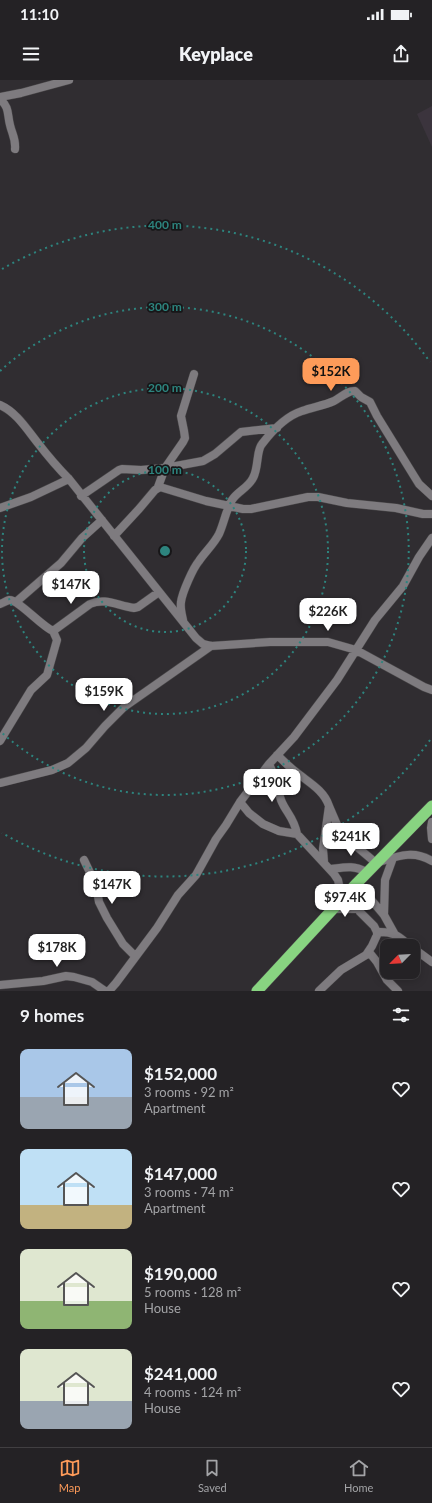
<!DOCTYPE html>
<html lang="en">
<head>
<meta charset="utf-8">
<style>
  body { margin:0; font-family:Lato,sans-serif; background:#302f32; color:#f1f3f6; height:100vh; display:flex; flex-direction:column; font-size:15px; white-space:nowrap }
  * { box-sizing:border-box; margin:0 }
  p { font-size:13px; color:#a3a4a7 }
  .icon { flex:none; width:22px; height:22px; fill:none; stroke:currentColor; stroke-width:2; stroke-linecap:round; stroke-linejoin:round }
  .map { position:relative; height:911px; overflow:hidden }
  .details { display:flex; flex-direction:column; background:#242225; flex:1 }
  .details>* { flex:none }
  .needle { width:26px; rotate:246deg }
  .buttons { position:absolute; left:380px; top:859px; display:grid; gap:8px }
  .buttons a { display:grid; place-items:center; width:40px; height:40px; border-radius:8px; background:#242225; box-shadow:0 2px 10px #0003,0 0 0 1px #413f42; font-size:20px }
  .price { position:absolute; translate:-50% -34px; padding:0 9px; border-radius:8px; background:#fff; color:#222; font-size:13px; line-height:26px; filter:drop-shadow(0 1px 2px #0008) }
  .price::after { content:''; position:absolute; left:50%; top:24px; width:12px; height:9px; margin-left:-6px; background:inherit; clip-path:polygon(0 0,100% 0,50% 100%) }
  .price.on { background:#fe9b59; color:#111 }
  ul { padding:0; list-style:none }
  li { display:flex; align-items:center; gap:12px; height:100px; padding:0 20px }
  li span { display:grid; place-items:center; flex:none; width:112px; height:80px; border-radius:8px; color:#555 }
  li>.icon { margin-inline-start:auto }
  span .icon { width:48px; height:48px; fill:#fffc; stroke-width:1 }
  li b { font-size:17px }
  h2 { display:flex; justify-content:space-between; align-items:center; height:48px; padding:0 20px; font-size:17px }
  .status { display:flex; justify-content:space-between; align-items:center; height:28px; padding:0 20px; background:#242225; direction:ltr }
  .status svg { height:11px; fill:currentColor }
  header { display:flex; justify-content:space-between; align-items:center; height:52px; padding:0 20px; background:#242225; font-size:18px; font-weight:800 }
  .dock { display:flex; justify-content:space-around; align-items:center; height:56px; border-top:1px solid #413f42; background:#242225; font-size:11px; color:#a3a4a7 }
  .dock a { display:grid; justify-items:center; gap:2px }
  .dock .on { color:#fe9b59 }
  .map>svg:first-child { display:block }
  .built { fill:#3b343d }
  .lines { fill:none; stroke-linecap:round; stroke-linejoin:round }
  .minor-casing { stroke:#4a484a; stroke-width:9 }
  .highway-casing { stroke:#4a484a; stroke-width:12 }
  .minor { stroke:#7e7b7f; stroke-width:8 }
  .highway { stroke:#88d481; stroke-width:11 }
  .ring { fill:none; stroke:#2d847e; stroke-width:2; stroke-dasharray:2 4 }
  .centre { fill:#2d847e; stroke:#171618; stroke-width:2 }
  .ring-label { font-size:12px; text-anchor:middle; font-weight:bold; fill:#2d847e; stroke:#171618; stroke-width:3.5; stroke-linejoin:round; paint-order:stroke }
</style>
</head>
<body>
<div class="status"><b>11:10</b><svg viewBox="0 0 49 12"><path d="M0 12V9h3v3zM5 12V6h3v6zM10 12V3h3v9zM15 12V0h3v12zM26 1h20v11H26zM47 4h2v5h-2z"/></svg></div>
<header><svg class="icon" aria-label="menu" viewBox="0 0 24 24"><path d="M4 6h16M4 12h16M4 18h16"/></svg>Keyplace<svg class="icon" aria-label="share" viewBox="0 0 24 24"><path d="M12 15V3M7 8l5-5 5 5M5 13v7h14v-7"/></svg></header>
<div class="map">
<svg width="432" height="911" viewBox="0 0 432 911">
  <rect width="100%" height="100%" fill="#302d31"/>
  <path class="built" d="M 432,26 L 432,67 L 417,34 Z"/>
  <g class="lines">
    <defs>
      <path id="minor" d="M 0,17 L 21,13 L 69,0
        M 0,19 C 10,28 7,34 10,45 C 12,54 16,59 15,69
        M 0,325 C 16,332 26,348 37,362 C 47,375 57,387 69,399 L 196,558 L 203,564 L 211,566 L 270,562 L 328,562 L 356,570 L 424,607 L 432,610
        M 158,407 L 165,388 L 183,362 L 185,358 L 184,351 L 181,336 L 194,294
        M 81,416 L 119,390 L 122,389 L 141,390 L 165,388 L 203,381 L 215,374 L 241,352 L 277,348
        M 0,428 L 31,417 L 69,399
        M 114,456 L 139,429 L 155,410 L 160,407 L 206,421 L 243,429 L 251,429 L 308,417 L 318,417 L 347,423 L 396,428 L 423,434 L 432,434
        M 16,522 L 61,483 L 82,458 L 102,440
        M 0,524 C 3,523 6,521 9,520 C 18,519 41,546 53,551 L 90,524 C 105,517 118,526 134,528 L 138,527 L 159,512
        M 183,540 C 182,535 180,528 181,522 C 182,513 193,488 199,481 C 205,472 214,464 219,454 C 224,443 226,430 232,420 C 238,411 248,408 253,398 C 259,387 256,371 262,364 C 272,351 286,336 302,331 C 312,327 323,326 334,321 C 340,318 348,310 355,311 L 361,317 L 370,322 L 377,336 L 414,396 L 419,404 L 432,416
        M 0,661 L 31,610 L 47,595 L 57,560 L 53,551
        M 277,675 C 283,680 289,687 296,692 C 308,702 324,710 329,726 L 323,769 L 324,782
        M 269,684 C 275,696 277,707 281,720 C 286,733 294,737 297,754
        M 0,703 L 52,690 L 68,683 L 86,668 L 105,646 L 124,627 L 211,566
        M 240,722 L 249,733 L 263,744 L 279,751 L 297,754 L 334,794 L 338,800 L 342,819
        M 329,726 L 338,747 L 344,756 L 376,783 C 396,777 412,769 432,781
        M 432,742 L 431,748 L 432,759
        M 84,780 L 96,805 L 99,822 L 107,838 L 123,864 L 135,876
        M 331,789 C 346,787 353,785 367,792
        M 357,803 L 384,835 L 394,853
        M 333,829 L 358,829
        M 384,835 L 385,800 L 393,778
        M 377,852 C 394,851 398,856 410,866
        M 413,868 L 432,882
        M 369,872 L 377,882 L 387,900 L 398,911
        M 0,905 L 43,901 L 66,896 L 74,897 L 92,902 L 105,911
        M 109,911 L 116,903 L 157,848 L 178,815 L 196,795 L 216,759 L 226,745 L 240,722 L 269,684 L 294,657 L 337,600 L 375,540 L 403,506 L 419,477 L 432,458
        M 319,911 L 341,890 L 366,875 L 372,866 L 377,855 L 377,852 L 374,846 L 360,832 L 349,812"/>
      <path id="highway" d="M 257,911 L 357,803 L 432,726"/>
    </defs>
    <use href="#minor" class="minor-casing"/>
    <use href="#highway" class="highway-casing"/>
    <use href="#minor" class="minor"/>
    <use href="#highway" class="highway"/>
  </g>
  <g class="ring">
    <circle cx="165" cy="471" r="81"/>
    <circle cx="165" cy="471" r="163"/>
    <path d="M0 291A244 244 0 1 1 0 651"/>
    <path d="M430 660A326 326 0 0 1 2 753M2 189A326 326 0 0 1 430 282"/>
  </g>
  <circle cx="165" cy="471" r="6" class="centre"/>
  <g class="ring-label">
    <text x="165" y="149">400 m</text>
    <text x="165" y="231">300 m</text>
    <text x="165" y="312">200 m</text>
    <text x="165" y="394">100 m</text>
  </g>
</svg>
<div class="buttons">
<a><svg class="needle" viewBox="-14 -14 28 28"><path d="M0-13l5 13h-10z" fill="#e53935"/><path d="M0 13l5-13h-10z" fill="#a3a4a7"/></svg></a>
</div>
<b class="price on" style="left:331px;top:312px">$152K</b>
<b class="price" style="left:71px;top:525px">$147K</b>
<b class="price" style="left:328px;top:552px">$226K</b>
<b class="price" style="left:104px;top:632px">$159K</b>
<b class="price" style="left:272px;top:723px">$190K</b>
<b class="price" style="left:351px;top:777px">$241K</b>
<b class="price" style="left:112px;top:825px">$147K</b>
<b class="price" style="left:345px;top:838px">$97.4K</b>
<b class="price" style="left:57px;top:888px">$178K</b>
</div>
<section class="details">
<h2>9 homes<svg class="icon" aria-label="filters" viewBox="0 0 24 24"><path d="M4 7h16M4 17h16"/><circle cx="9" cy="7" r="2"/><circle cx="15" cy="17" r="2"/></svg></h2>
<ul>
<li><span style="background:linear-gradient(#a9c7e8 60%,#9aa5b1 0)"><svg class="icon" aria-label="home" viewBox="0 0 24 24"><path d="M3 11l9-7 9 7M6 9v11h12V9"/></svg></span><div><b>$152,000</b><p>3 rooms · 92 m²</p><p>Apartment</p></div><svg class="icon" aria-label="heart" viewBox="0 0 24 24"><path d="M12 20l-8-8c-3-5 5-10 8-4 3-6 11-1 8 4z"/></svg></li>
<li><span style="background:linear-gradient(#bfe0f5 70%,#c2b280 0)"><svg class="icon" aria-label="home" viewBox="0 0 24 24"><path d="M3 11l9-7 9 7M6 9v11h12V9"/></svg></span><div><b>$147,000</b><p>3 rooms · 74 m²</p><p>Apartment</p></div><svg class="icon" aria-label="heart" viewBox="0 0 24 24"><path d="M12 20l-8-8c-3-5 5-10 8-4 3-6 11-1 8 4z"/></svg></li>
<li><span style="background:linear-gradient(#dfe7d0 65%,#8fb573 0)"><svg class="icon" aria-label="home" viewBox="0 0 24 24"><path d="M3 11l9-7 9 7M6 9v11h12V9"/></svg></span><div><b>$190,000</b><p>5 rooms · 128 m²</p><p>House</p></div><svg class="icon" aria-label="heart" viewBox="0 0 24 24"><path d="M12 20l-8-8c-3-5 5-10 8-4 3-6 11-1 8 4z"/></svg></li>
<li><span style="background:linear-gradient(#dfe7d0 65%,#9aa5b1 0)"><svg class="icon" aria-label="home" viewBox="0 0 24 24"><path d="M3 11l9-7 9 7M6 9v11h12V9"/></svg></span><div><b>$241,000</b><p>4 rooms · 124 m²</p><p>House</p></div><svg class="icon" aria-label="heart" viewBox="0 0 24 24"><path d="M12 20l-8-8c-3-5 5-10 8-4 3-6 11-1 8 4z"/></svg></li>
</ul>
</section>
<nav class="dock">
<a class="on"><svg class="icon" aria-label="map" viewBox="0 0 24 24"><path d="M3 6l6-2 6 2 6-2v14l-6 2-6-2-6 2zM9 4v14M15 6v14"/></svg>Map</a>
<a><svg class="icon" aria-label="saved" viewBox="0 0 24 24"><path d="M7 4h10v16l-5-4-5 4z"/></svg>Saved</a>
<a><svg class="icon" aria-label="home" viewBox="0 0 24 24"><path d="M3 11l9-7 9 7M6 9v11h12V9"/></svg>Home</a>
</nav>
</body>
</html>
